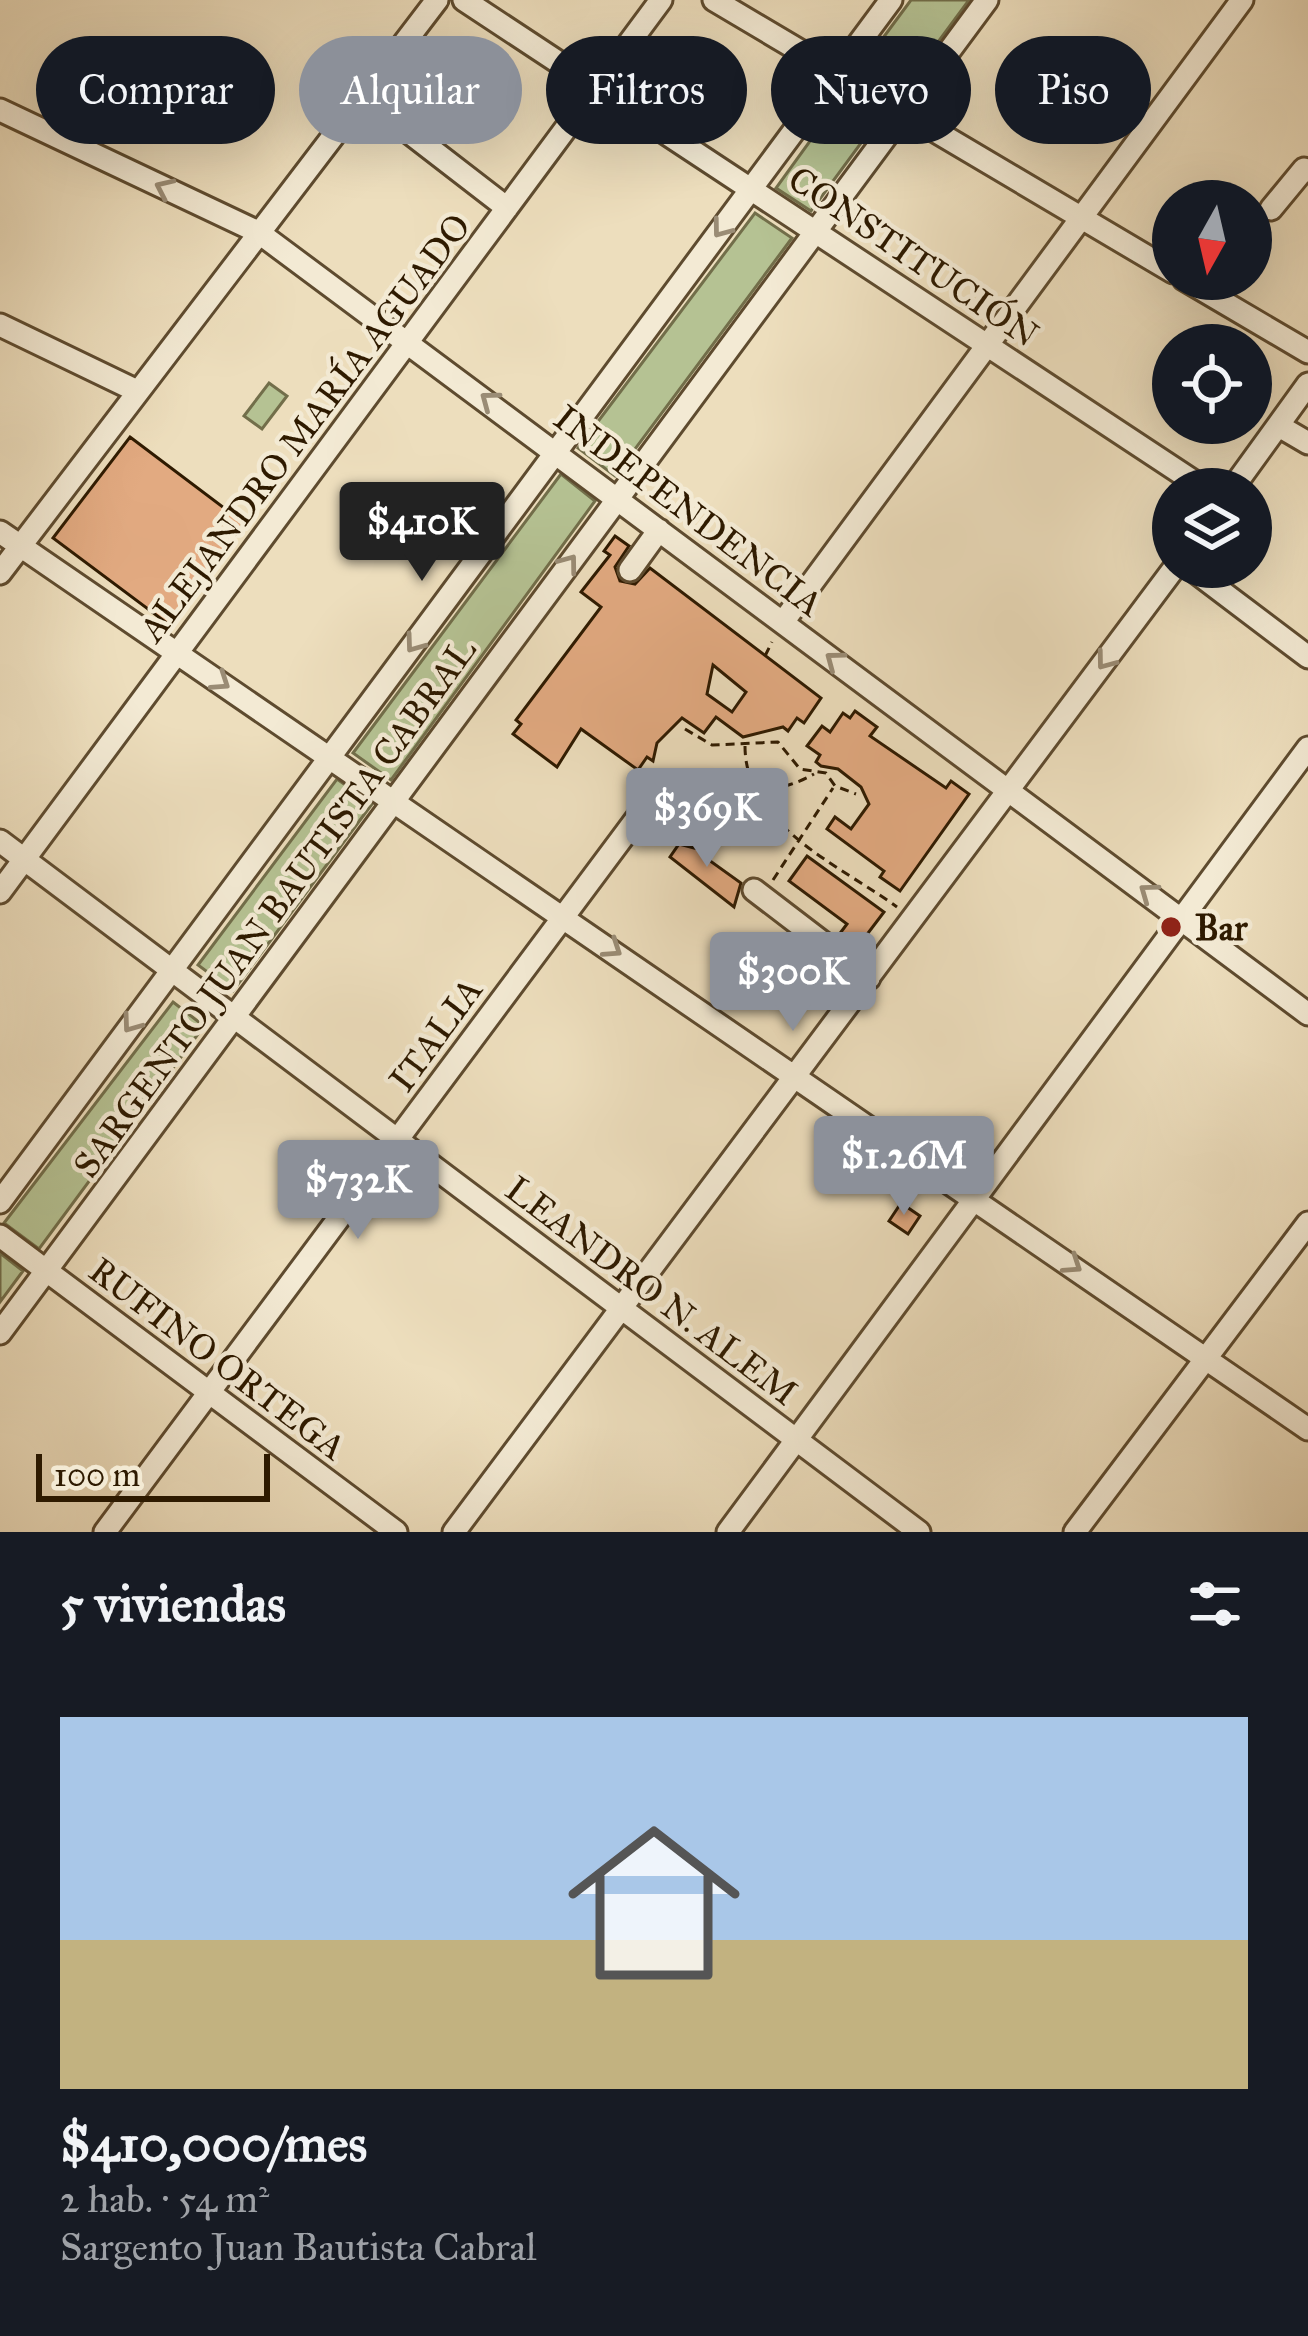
<!DOCTYPE html>
<html lang="es">
<head>
<meta charset="utf-8">
<style>
	:root { --surface:#171b24; --page:#242831; --text:#f1f3f6; --muted:#9ea1a6; --accent:#8c9099 }
	body { margin:0; font-family:"IM FELL Great Primer",serif; background:var(--page); color:var(--text); height:100vh; display:flex; flex-direction:column; font-size:45px; white-space:nowrap }
	* { box-sizing:border-box; margin:0 }
	p { font-size:39px; color:var(--muted) }
	.icon { flex:none; width:66px; height:66px; fill:none; stroke:currentColor; stroke-width:2; stroke-linecap:round; stroke-linejoin:round }
	.map { position:relative; height:1532px; overflow:hidden }
	.sheet { display:flex; flex-direction:column; background:var(--surface); flex:1 }
	.sheet>* { flex:none }
	.top-card { position:absolute; left:36px; top:36px; width:1236px; height:108px; display:flex; gap:24px }
	.needle { width:78px; rotate:188deg }
	.buttons { position:absolute; left:1152px; top:180px; display:grid; gap:24px }
	.buttons a { display:grid; place-items:center; width:120px; height:120px; border-radius:50%; background:var(--surface); box-shadow:0 12px 48px #0002; font-size:60px }
	.scale { position:absolute; left:36px; bottom:30px; width:234px; box-sizing:border-box; padding-left:12px; border:6px solid #2e1a00; border-top:0; font-size:33px; line-height:42px; white-space:nowrap; color:#2e1a00; -webkit-text-stroke:9px #f3ead4; paint-order:stroke }
	.price { position:absolute; translate:-50% -102px; padding:0 27px; border-radius:12px; background:var(--accent); color:#fff; font-size:39px; line-height:78px; filter:drop-shadow(0 3px 6px #0008) }
	.price::after { content:''; position:absolute; left:50%; top:72px; width:36px; height:27px; margin-left:-18px; background:inherit; clip-path:polygon(0 0,100% 0,50% 100%) }
	.price.active { background:#222; color:#fff }
	ul { padding:0; list-style:none }
	li { display:grid; align-content:center; gap:24px; height:636px; padding:0 60px }
	li span { display:grid; place-items:center; height:372px; border-radius:0px; color:#555 }
	li>.icon { margin-inline-start:auto }
	span .icon { width:216px; height:216px; fill:#fffc; stroke-width:1 }
	li b { font-size:51px }
	h2 { display:flex; justify-content:space-between; align-items:center; height:144px; padding:0 60px; font-size:51px }
	.pill { padding:0 42px; border-radius:54px; background:var(--surface); box-shadow:0 12px 48px #0002; font-size:42px; line-height:108px }
	.pill.active { background:var(--accent); color:#fff }
	.map>svg:first-child { display:block }
	.green { fill:#b5c293; stroke:#726e4a; stroke-width:3 }
	.building { fill:#e2aa81; stroke:#2e1a00; stroke-width:3; fill-rule:evenodd }
	.lines { fill:none; stroke-linecap:round; stroke-linejoin:round }
	.minor-casing { stroke:#5e4b2f; stroke-width:27 }
	.path { stroke:#2e1a00; stroke-width:3; stroke-dasharray:9 6; stroke-linecap:butt }
	.minor { stroke:#f3ead4; stroke-width:21 }
	.oneway { stroke:#9a8c75 }
	.poi-dot { fill:#8f2418; stroke:#f3ead4; stroke-width:4.5 }
	.labels { text-anchor:middle; stroke-width:9; stroke-linejoin:round; paint-order:stroke }
	.street-label { font-size:36px; fill:#2e1a00; stroke:#f3ead4 }
	.poi-label { font-size:36px; font-weight:bold; fill:#2e1a00; stroke:#f3ead4; text-anchor:start }
</style>
</head>
<body>
<div class="map">
<svg width="1308" height="1532" viewBox="0 0 1308 1532">
	<rect width="100%" height="100%" fill="#eddebd"/>
	<filter id="stains"><feTurbulence type="fractalNoise" baseFrequency=".00167" numOctaves="4"/><feColorMatrix values="0 0 0 0 .2 0 0 0 0 .09 0 0 0 0 .02 0 0 0 .5 -.17"/></filter>
	<radialGradient id="worn" r=".72"><stop offset=".6" stop-color="#630" stop-opacity="0"/><stop offset="1" stop-color="#630" stop-opacity=".3"/></radialGradient>
	<path class="green" d="M 911,0 L 969,0 L 899,95 L 860,69 Z
		M 844,94 L 881,116 L 811,211 L 776,188 Z
		M 755,213 L 792,238 L 615,476 L 578,448 Z
		M 269,383 L 287,396 L 262,429 L 244,416 Z
		M 561,474 L 595,501 L 391,780 L 353,753 Z
		M 337,779 L 372,804 L 233,991 L 198,965 Z
		M 173,1002 L 204,1026 L 39,1249 L 4,1223 Z
		M 0,1253 L 23,1271 L 0,1302 Z"/>
	<path class="building" d="M 130,437 L 244,523 L 168,624 L 53,538 Z
		M 615,536 L 629,546 L 615,567 L 620,581 L 635,584 L 650,568 L 821,698 L 804,723 L 797,718 L 788,731 L 783,727 L 743,737 L 716,717 L 704,733 L 682,718 L 657,743 L 653,761 L 647,757 L 638,770 L 581,729 L 557,767 L 513,734 L 521,724 L 516,720 L 601,607 L 581,592 L 610,555 L 604,551 ZM 713,665 L 746,692 L 732,712 L 707,694 Z
		M 855,711 L 877,727 L 870,736 L 946,788 L 951,781 L 969,794 L 900,891 L 880,877 L 884,871 L 827,829 L 835,817 L 851,829 L 869,804 L 861,787 L 838,769 L 821,766 L 816,762 L 820,755 L 807,746 L 822,726 L 830,732 L 843,713 L 850,718 Z
		M 706,838 L 716,845 L 706,858 L 741,883 L 734,907 L 670,857 L 679,844 L 698,849 Z
		M 807,856 L 884,912 L 856,949 L 838,936 L 847,924 L 789,881 Z
		M 901,1203 L 920,1216 L 908,1234 L 889,1221 Z"/>
	<g class="lines">
		<defs>
			<path id="minor" d="M 464,0 L 1205,489
				M 714,0 L 1173,272
				M 362,96 L 507,208
				M 0,110 L 258,232 L 1308,1014
				M 1271,209 L 1304,169 L 1308,171
				M 1184,279 L 1308,352
				M 0,325 L 137,391
				M 1279,426 L 1308,443
				M 1232,489 L 1308,384
				M 0,532 L 1308,1429
				M 1189,567 L 1308,657
				M 630,570 L 659,530
				M 0,573 L 437,0
				M 783,622 L 1242,0
				M 0,841 L 919,1532
				M 754,890 L 869,978
				M 0,892 L 661,0
				M 0,1202 L 891,0
				M 0,1236 L 396,1532
				M 0,1333 L 987,0
				M 105,1532 L 646,806
				M 454,1532 L 1175,567
				M 728,1532 L 1308,748
				M 1075,1532 L 1308,1223"/>
		</defs>
		<use href="#minor" class="minor-casing"/>
		<path class="path" d="M 765,656 L 772,642
			M 685,729 L 712,745 L 778,742 L 800,769 L 826,773 L 835,786 L 856,794
			M 745,746 C 745,826 841,866 897,907
			M 692,831 L 668,814 L 687,782 C 729,794 776,796 814,774
			M 773,880 L 833,788"/>
		<use href="#minor" class="minor"/>
	</g>
	<defs><path id="oneway-chevron" d="M-2-3.5L2.5 0L-2 3.5" fill="none" stroke-width="1.6" stroke-linecap="round" stroke-linejoin="round" transform="scale(3)"/></defs>
	<g class="oneway">
		<use href="#oneway-chevron" transform="translate(164 188) rotate(-155)"/>
		<use href="#oneway-chevron" transform="translate(721 229) rotate(127)"/>
		<use href="#oneway-chevron" transform="translate(489 400) rotate(-143)"/>
		<use href="#oneway-chevron" transform="translate(569 563) rotate(-53)"/>
		<use href="#oneway-chevron" transform="translate(414 644) rotate(126)"/>
		<use href="#oneway-chevron" transform="translate(834 660) rotate(-143)"/>
		<use href="#oneway-chevron" transform="translate(1105 661) rotate(127)"/>
		<use href="#oneway-chevron" transform="translate(221 682) rotate(34)"/>
		<use href="#oneway-chevron" transform="translate(1148 892) rotate(-144)"/>
		<use href="#oneway-chevron" transform="translate(613 949) rotate(34)"/>
		<use href="#oneway-chevron" transform="translate(131 1024) rotate(126)"/>
		<use href="#oneway-chevron" transform="translate(1073 1265) rotate(34)"/>
	</g>
	<circle class="poi-dot" cx="1171" cy="927" r="12"/>
	<g class="labels">
		<g class="street-label">
			<text transform="translate(914 256) rotate(34)" y="13">CONSTITUCIÓN</text>
			<text transform="translate(304 427) rotate(-53)" y="13">ALEJANDRO MARÍA AGUADO</text>
			<text transform="translate(689 510) rotate(37)" y="13">INDEPENDENCIA</text>
			<text transform="translate(274 907) rotate(-54)" y="13">SARGENTO JUAN BAUTISTA CABRAL</text>
			<text transform="translate(435 1034) rotate(-54)" y="13">ITALIA</text>
			<text transform="translate(652 1290) rotate(37)" y="13">LEANDRO N. ALEM</text>
			<text transform="translate(218 1358) rotate(37)" y="13">RUFINO ORTEGA</text>
		</g>
		<g class="poi-label">
			<text x="1195" y="940">Bar</text>
		</g>
	</g>
	<rect width="100%" height="100%" filter="url(#stains)"/>
	<rect width="100%" height="100%" fill="url(#worn)"/>
</svg>
<div class="buttons">
<a><svg class="needle" viewBox="-14 -14 28 28"><path d="M0-13l5 13h-10z" fill="#e53935"/><path d="M0 13l5-13h-10z" fill="#9ea1a6"/></svg></a>
<a><svg class="icon" aria-label="locate" viewBox="0 0 24 24"><circle cx="12" cy="12" r="6"/><path d="M12 2v4M12 18v4M2 12h4M18 12h4"/></svg></a>
<a><svg class="icon" aria-label="layers" viewBox="0 0 24 24"><path d="M12 4l9 5-9 5-9-5zM3 14l9 5 9-5"/></svg></a>
</div>
<div class="scale">100 m</div>
<b class="price active" style="left:422px;top:584px">$410K</b>
<b class="price" style="left:707px;top:870px">$369K</b>
<b class="price" style="left:793px;top:1034px">$300K</b>
<b class="price" style="left:904px;top:1218px">$1.26M</b>
<b class="price" style="left:358px;top:1242px">$732K</b>
<div class="top-card">
<a class="pill">Comprar</a>
<a class="pill active">Alquilar</a>
<a class="pill">Filtros</a>
<a class="pill">Nuevo</a>
<a class="pill">Piso</a>
</div>
</div>
<section class="sheet">
<h2>5 viviendas<svg class="icon" aria-label="filters" viewBox="0 0 24 24"><path d="M4 7h16M4 17h16"/><circle cx="9" cy="7" r="2"/><circle cx="15" cy="17" r="2"/></svg></h2>
<ul>
<li><span style="background:linear-gradient(#a9c7e8 60%,#c2b280 0)"><svg class="icon" aria-label="home" viewBox="0 0 24 24"><path d="M3 11l9-7 9 7M6 9v11h12V9"/></svg></span><div><b>$410,000/mes</b><p>2 hab. · 54 m²</p><p>Sargento Juan Bautista Cabral</p></div></li>
</ul>
</section>
</body>
</html>
